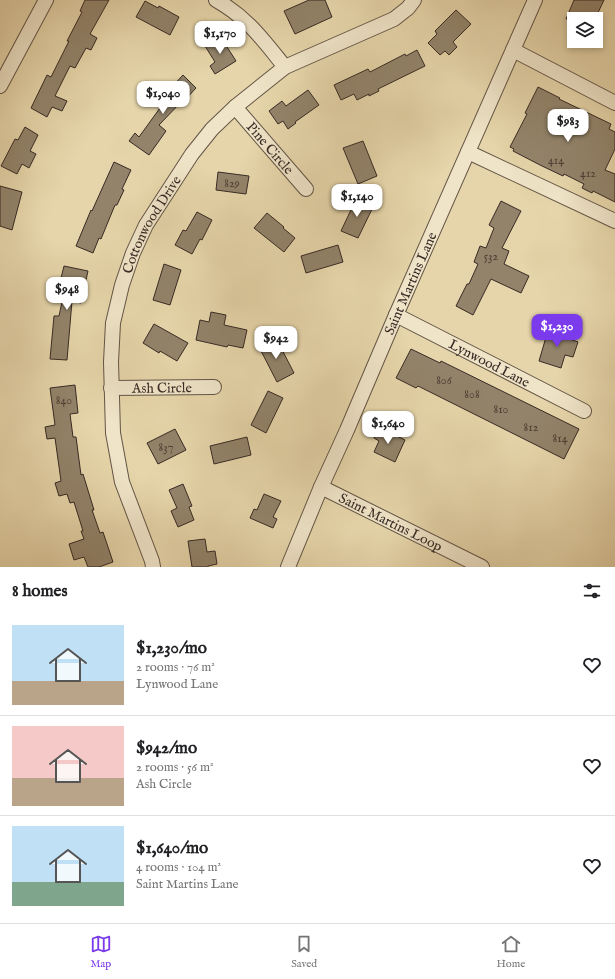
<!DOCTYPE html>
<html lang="en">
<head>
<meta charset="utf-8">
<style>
	:root { --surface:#fff; --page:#f2f2f2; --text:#202124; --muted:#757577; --line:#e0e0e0; --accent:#7c3aed }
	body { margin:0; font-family:"IM FELL English",serif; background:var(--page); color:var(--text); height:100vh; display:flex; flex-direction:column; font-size:15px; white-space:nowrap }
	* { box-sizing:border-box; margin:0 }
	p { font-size:13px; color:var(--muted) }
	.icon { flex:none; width:22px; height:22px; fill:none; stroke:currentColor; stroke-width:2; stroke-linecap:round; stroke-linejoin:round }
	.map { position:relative; height:567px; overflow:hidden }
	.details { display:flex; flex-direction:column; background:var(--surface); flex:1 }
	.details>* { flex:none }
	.tools { position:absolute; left:567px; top:12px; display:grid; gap:8px }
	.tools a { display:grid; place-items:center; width:36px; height:36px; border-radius:0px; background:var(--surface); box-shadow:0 2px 6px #0003; font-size:20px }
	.price { position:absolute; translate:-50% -34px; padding:0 9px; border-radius:8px; background:#fff; color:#222; font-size:13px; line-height:26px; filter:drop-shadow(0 1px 2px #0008) }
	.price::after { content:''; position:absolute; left:50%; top:24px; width:12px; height:9px; margin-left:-6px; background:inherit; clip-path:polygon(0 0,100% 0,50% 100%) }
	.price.active { background:var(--accent); color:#fff }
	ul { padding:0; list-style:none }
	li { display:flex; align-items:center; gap:12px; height:100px; padding:0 12px }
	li+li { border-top:1px solid var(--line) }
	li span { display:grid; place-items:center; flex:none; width:112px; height:80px; border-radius:0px; color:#555 }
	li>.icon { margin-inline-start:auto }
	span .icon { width:48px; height:48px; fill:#fffc; stroke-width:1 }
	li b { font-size:17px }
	h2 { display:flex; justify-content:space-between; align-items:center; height:48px; padding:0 12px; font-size:17px }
	.menu { display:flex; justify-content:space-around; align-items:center; height:56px; border-top:1px solid var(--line); background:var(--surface); font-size:11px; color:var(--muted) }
	.menu a { display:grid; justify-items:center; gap:2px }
	.menu .active { color:var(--accent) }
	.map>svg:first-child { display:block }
	.building { fill:#92836a; stroke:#372a25 }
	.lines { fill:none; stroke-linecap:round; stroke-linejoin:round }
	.street-casing { stroke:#635546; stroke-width:16 }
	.street { stroke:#efe4c8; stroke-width:14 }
	.labels { text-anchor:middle; stroke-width:3.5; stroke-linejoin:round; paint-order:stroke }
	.number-label { font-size:12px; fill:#4e4036 }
	.street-label { font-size:14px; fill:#372a25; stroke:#efe4c8 }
</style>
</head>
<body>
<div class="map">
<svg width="615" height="567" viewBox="0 0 615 567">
	<rect width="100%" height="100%" fill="#e6d5aa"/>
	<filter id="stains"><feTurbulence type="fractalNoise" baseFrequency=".005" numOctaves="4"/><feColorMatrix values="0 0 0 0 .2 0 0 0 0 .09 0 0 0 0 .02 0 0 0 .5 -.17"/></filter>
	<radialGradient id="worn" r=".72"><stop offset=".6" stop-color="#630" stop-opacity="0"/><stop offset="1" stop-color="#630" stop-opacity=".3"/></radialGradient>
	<path class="building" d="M 85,0 L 109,0 L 90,34 L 97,38 L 91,50 L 86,48 L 75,68 L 70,66 L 55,96 L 67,101 L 62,111 L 52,107 L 47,117 L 31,108 L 47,75 L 51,77 L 69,41 L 67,41 L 82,12 L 80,11 Z
		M 309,0 L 325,0 L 332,17 L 295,34 L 284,11 Z
		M 574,0 L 604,0 L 595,19 L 566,19 Z
		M 145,1 L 158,8 L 159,6 L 179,17 L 170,35 L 136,17 Z
		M 456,10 L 471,24 L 453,42 L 457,47 L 449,55 L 445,51 L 440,55 L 428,43 L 437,34 L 435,31 Z
		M 220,36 L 236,61 L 215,74 L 210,66 L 215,62 L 205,46 Z
		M 417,50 L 425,66 L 378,89 L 379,91 L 369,96 L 369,94 L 357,100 L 354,94 L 341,100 L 334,85 L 368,69 L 370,72 L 405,54 L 406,56 Z
		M 183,75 L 196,88 L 183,102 L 182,101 L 159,125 L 166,131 L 149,155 L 129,141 L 135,133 L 139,137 L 160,108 L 156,104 Z
		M 538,87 L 560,98 L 559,99 L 611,124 L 609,129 L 615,132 L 615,149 L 605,170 L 615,174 L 615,202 L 593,191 L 592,193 L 582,188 L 584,184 L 564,174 L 563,176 L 540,165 L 513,151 L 514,149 L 510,147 L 527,114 L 525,113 Z
		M 308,90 L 319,105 L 295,122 L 296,123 L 288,129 L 283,121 L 278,124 L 269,111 L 282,101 L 286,106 Z
		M 25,127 L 38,135 L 30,151 L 36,154 L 29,168 L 22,164 L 17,174 L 1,166 L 15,139 L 18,140 Z
		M 363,141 L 377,176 L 358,184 L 343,148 Z
		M 114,162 L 131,170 L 122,189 L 124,190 L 117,205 L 115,205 L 101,239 L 99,238 L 93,253 L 76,246 L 91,210 L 92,211 Z
		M 218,172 L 249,176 L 246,194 L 216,190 Z
		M 0,186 L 22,192 L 12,230 L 0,226 Z
		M 357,197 L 374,205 L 358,238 L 341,231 Z
		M 501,201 L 521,211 L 502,248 L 509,251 L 504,264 L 529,276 L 521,293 L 491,279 L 473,315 L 456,306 L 467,284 L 469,284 L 478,264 L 474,262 L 480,246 L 486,248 L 494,228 L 489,225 Z
		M 197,212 L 212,220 L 202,240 L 200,239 L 192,254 L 175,245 L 183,230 L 186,231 Z
		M 267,213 L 284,227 L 283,228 L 295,238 L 284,252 L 254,228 Z
		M 338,245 L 343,262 L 306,273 L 301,256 Z
		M 164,264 L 181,270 L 170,305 L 153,300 Z
		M 64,266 L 88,271 L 81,303 L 72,301 L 67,360 L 50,359 L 54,316 L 59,316 L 66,283 L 60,282 Z
		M 211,312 L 226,315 L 224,325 L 247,330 L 243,348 L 228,345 L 227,347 L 196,340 L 200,320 L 209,322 Z
		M 154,324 L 188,343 L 177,361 L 160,351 L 159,353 L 143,343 Z
		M 549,327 L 569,333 L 567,338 L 578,342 L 573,357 L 565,355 L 561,368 L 539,361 Z
		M 276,338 L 294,373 L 277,382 L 259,347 Z
		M 411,349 L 440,363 L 441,361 L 579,429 L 564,459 L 418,386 L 416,388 L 396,378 Z
		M 75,385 L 78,413 L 70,414 L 73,437 L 76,437 L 81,475 L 83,474 L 94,510 L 92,510 L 100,533 L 103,532 L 113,562 L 99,567 L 88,567 L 84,557 L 74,560 L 69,544 L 84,539 L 81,531 L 83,531 L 74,502 L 70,503 L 67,494 L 59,496 L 55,483 L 61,481 L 55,438 L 47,439 L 45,427 L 55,425 L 50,388 Z
		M 268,391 L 283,398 L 266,433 L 251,425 Z
		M 379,427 L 405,440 L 395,462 L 374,452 L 379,441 L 374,438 Z
		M 175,429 L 186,450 L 158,464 L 147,443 Z
		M 247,437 L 251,455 L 214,464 L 210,446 Z
		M 183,484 L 192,506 L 189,507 L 194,520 L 178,527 L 171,511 L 177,508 L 169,490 Z
		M 264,494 L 281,501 L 273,517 L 277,519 L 273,528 L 250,518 L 254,509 L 257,510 Z
		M 205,539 L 207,552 L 215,551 L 217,564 L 208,566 L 208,567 L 192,567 L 188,541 Z"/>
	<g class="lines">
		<defs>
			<g id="street">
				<path d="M 216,0 C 248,18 263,40 285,67"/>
				<path d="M 513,50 L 615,103"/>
				<path d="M 0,86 L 46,0"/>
				<path id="s1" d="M 235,107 L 306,189"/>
				<path d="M 468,152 L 615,221"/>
				<path id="s2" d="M 396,315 L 584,411"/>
				<path id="s3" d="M 111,388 L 214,387"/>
				<path id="s4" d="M 321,487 L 482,567"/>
				<path id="s5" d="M 153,567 L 152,561 L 122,482 L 113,433 L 111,362 L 113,323 L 122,285 L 133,253 L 146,225 L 192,154 L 212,129 L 235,107 L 285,67 L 394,19 L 408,8 L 414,0"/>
				<path id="s6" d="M 288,567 L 321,487 L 347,430 L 396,315 L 535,0"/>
			</g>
		</defs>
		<use href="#street" class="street-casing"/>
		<use href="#street" class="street"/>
	</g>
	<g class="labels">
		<g class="number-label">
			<text x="556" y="164">414</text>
			<text x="588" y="177">412</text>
			<text x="232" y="187">829</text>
			<text x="491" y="260">532</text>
			<text x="444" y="384">806</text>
			<text x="472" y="398">808</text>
			<text x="64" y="404">840</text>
			<text x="501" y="413">810</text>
			<text x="531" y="431">812</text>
			<text x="560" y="442">814</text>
			<text x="166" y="451">837</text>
		</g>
		<g class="street-label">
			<text dy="5" stroke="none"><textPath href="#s1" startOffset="54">Pine Circle</textPath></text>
			<text dy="5" stroke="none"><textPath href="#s5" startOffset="357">Cottonwood Drive</textPath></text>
			<text dy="5" stroke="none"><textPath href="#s6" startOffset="309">Saint Martins Lane</textPath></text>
			<text dy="5" stroke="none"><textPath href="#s2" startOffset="105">Lynwood Lane</textPath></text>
			<text dy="5" stroke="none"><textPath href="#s3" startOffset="51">Ash Circle</textPath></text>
			<text dy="5" stroke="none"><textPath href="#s4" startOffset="78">Saint Martins Loop</textPath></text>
		</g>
	</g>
	<rect width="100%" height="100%" filter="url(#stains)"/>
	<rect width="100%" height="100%" fill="url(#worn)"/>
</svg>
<div class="tools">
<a><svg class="icon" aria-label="layers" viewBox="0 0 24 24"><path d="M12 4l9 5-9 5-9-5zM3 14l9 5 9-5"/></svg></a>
</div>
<b class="price" style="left:220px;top:55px">$1,170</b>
<b class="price" style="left:163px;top:115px">$1,040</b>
<b class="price" style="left:568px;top:143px">$983</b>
<b class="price" style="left:357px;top:218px">$1,140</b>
<b class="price" style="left:67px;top:311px">$948</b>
<b class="price active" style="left:557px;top:348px">$1,230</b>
<b class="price" style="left:276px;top:360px">$942</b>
<b class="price" style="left:388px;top:445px">$1,640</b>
</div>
<section class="details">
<h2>8 homes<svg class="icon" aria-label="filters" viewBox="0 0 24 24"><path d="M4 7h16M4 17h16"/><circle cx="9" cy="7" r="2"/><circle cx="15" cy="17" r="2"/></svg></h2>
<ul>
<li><span style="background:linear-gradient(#bfe0f5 70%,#b9a48a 0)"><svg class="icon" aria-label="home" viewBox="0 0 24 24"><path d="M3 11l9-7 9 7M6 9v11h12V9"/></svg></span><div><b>$1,230/mo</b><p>2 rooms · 76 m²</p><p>Lynwood Lane</p></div><svg class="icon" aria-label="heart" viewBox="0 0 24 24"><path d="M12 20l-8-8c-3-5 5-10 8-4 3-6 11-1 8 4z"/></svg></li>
<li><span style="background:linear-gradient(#f6c9c9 65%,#b9a48a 0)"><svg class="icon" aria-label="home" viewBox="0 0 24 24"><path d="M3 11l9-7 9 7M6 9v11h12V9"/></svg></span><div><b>$942/mo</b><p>2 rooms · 56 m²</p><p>Ash Circle</p></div><svg class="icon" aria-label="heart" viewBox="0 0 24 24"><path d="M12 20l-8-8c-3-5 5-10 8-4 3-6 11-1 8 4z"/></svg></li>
<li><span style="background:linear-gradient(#bfe0f5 70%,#7fa58c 0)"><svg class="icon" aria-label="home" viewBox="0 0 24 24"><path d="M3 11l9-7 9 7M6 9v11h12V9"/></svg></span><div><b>$1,640/mo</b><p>4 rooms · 104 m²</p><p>Saint Martins Lane</p></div><svg class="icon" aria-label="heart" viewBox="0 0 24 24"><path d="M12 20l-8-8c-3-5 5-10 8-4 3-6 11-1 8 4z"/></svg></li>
</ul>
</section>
<nav class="menu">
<a class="active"><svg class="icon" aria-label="map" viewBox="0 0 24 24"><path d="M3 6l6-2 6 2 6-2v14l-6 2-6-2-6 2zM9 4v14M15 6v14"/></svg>Map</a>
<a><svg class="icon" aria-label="saved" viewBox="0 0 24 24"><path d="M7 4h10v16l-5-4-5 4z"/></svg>Saved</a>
<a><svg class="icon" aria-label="home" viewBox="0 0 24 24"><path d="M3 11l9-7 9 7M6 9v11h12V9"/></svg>Home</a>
</nav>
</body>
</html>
